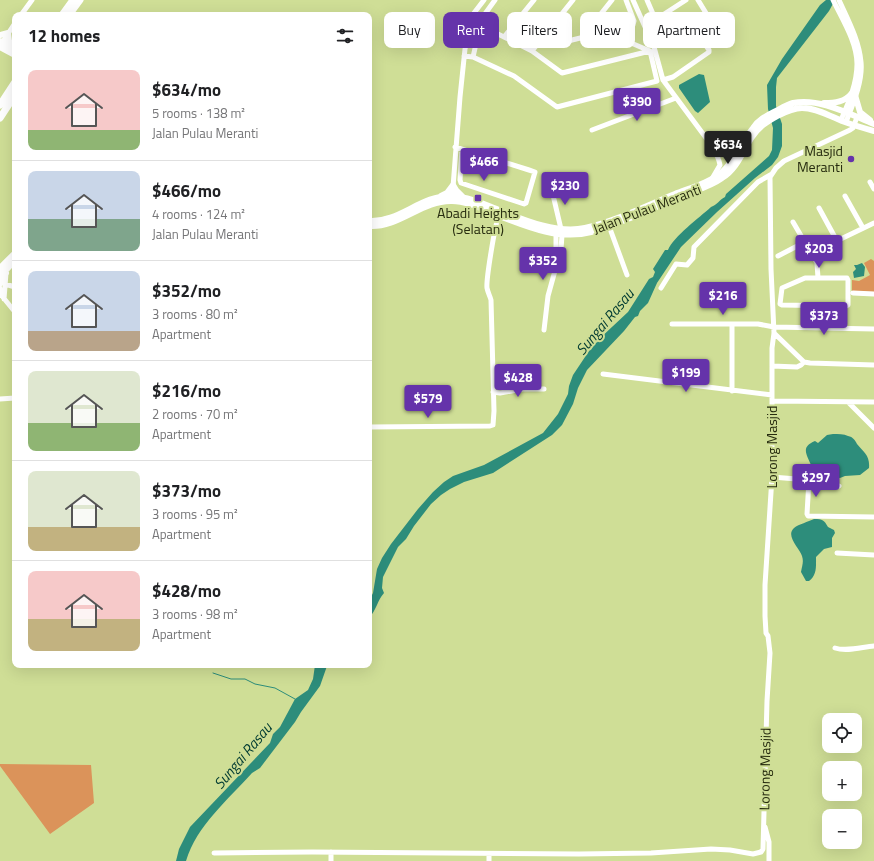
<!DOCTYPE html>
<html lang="en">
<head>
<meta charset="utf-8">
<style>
	:root { --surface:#fff; --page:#f6f6f6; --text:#202124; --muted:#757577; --line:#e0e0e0; --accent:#6533aa }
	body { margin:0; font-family:"Titillium Web",sans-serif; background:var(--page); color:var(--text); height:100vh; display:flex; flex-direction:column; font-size:15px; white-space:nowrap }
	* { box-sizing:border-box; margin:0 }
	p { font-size:13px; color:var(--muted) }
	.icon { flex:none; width:22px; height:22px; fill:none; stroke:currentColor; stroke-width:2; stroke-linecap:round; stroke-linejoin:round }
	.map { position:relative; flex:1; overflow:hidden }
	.panel { position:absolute; left:12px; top:12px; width:360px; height:656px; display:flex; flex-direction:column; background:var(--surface); border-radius:8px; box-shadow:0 4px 16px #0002 }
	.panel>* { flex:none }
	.guide { position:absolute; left:384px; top:12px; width:380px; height:36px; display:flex; gap:8px }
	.controls { position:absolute; left:822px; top:713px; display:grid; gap:8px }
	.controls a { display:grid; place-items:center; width:40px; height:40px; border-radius:8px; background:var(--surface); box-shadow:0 4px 16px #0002; font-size:20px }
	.price { position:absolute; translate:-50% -34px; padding:0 9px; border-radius:4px; background:var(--accent); color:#fff; font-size:13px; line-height:26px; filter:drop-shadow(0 1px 2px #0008) }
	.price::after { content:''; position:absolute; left:50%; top:24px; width:12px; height:9px; margin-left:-6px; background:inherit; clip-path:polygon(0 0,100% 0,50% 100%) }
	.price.active { background:#222; color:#fff }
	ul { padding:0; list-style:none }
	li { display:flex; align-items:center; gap:12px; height:100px; padding:0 16px }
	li+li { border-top:1px solid var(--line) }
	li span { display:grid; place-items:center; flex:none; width:112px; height:80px; border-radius:8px; color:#555 }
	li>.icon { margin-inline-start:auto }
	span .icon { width:48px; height:48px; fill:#fffc; stroke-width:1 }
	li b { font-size:17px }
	h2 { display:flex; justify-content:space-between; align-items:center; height:48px; padding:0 16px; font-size:17px }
	.pill { padding:0 14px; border-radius:8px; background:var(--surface); box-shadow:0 4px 16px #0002; font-size:14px; line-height:36px }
	.pill.active { background:var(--accent); color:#fff }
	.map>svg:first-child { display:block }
	.green { fill:#db935a }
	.water { fill:#2d8d7b }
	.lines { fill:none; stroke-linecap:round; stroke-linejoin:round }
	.stream { stroke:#2d8d7b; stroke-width:1 }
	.minor { stroke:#fff; stroke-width:5 }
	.major { stroke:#fff; stroke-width:6 }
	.highway { stroke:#fff; stroke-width:7 }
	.poi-dot { fill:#6533aa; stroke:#cfde96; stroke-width:1.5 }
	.labels { text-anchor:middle; stroke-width:4; stroke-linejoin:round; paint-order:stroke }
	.poi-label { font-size:14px; fill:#272c0f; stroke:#cfde96; text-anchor:end }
	.street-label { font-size:14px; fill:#272c0f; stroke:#cfde96 }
	.water-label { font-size:15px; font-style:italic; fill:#003b32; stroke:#cfde96 }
</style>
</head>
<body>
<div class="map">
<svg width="874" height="861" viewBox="0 0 874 861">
	<rect width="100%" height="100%" fill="#cfde96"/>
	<path class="green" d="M 871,259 L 874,261 L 874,292 L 852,291 L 852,280 L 859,281 L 870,275 L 864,263 Z
		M 0,764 L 91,765 L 94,803 L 50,834 L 0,766 Z"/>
	<path class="water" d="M 826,0 L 835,0 L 829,11 L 777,78 L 776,87 L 776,106 L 782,124 L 782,146 L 778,157 L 772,165 L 755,178 L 717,212 L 681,247 L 657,283 L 648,303 L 640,311 L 638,316 L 635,317 L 624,331 L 587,370 L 578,388 L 573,404 L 562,425 L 552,435 L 493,473 L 464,482 L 450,489 L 441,495 L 431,504 L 414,526 L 406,539 L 398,547 L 383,577 L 382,588 L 384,593 C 377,601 377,609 369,618 L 369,601 L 373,593 L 377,569 L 382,558 L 391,544 L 418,509 L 433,492 L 444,482 L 453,476 L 484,465 L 543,433 L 558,414 L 568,394 L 569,386 L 573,375 L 589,351 L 597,341 L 628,312 L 649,279 L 653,277 L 655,272 L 653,269 L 665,250 L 668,250 C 674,236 699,218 711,207 C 717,205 719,200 725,197 L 726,194 L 769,156 L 772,150 L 773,128 L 768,109 L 767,85 L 782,59 L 820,5 Z
		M 699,74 L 704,75 L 710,102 L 698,113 L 695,111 L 679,88 L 679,85 Z
		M 862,263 L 865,267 L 864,276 L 854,278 L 853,272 L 856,269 L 854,265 L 857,265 Z
		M 833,434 C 838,434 844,434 848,436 C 853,437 855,440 857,444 C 864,453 870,455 869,468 L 860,475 L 845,476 L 840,478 L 818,475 L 810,470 L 811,465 C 806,453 801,447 815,441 L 818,443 L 827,435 Z
		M 814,519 C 823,519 824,520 828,527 L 834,530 L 835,533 L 832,538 L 832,547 L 824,549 L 816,557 C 816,567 817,575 809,581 L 806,581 L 801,572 C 802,566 804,562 802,556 C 800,549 785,536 794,528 C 799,524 808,522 814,519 Z
		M 315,665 L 327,665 L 327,666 L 320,686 L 301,712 L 295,722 L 260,768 L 252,773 C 228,800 197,825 186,861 L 176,861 L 179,849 L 190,827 L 270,743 L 273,734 L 280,727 L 295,699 L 308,690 L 313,679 Z"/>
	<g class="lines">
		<path class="stream" d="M 213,673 L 231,679 L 245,679 L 255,684 L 275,688 L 295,699"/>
		<path class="minor" d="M 633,0 L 654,47 L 663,80 L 715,150 L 719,161 L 720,165 L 713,177
			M 647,0 L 666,44 L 669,45 L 708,20 L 709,18 L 698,0
			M 833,0 C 842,19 857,42 857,64 C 857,83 849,102 841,120
			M 839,0 C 848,20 859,40 861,62 C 863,81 853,104 846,122
			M 21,15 L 32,0
			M 655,20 L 686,0
			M 480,25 L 532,51 L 562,73 L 650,51
			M 592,25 L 612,0
			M 623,36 L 633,25 L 634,21 L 626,0
			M 504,37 L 534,0
			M 0,46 L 15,23
			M 532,51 L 573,0
			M 464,56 L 473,57 L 514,76 L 557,107 L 657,81 L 650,51 L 605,32 L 568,41 L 550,27
			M 473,57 L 482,18 L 495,0
			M 663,80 L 673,77 L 709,52 L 709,50 L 695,29
			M 592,130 L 676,98
			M 455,147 L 529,170 L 535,172 L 526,203 L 524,204 L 461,183 L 460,180 L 462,149
			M 715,151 C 724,156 730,157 738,150
			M 870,182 L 874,189
			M 553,184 L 553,195 L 561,229
			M 845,196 L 863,228
			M 452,200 L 460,97 L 465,49 L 474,13 L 484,0
			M 819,208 L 837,241
			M 793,222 L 817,263 L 818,278
			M 609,226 L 627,275
			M 556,234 L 556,249 L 559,254
			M 812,255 L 820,249 L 874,223
			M 778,256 L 805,242
			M 805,278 L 847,278 L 848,280 L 848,305 L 846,306 L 782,305 L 780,304 L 782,288 Z
			M 5,284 L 15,287
			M 661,288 L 676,264 L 687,265 L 693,258 L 694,247 L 758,182 L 772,174
			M 853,293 L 874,294
			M 2,296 L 15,312
			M 4,299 L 6,273
			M 672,324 L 758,324 L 774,327 L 874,329
			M 732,325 L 732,391
			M 544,330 L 548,296 L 561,249 L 562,235
			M 774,333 L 804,362 L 810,363 L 874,365
			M 772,366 L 797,367 L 801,365 L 804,362
			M 603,374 L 772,395
			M 493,392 L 500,393 L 523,389 L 544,389
			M 0,399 L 15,398
			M 772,401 L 874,402
			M 848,402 L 874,428
			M 369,427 L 490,426 L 493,425 L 494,411 L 491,300 C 490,296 488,293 487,288 C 486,280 495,223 499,216
			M 772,477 L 809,480 L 807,514 L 808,516 L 874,517
			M 809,480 L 822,480 L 839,486
			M 837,553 L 874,555
			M 835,648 C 847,652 862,647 874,646
			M 765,827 L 769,842 L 769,861
			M 331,852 L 331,861
			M 214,853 L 312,852 L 579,854 L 651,853 L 711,849 L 730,850 L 753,854 L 761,852 L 763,849 L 767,701 L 770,653 L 768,636 L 766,633 L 765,616 L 765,585 L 772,477 L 772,348 L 774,333 L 771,269 L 770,177 L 776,168 L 784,161 L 850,130 L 853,128 L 857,117
			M 489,861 L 489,854"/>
		<path class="major" d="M 0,35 L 8,33 L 9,41 L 12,47
			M 0,41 L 12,47
			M 0,47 L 15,55
			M 855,95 L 860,112 L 870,120
			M 824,103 C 835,103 845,102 852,93
			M 441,196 L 447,193 L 453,185 L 456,190 L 463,197
			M 369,221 C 399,223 421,195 451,196 C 464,196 477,201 489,206 C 517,217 555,235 585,228 C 616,221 646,206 675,194 C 690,188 709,183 722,172 C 736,160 741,143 753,128 C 758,120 766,116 774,112 C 780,109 786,105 793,103 C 821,98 849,114 874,124
			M 369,226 C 399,228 422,200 452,201 C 466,201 480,208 492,213 C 523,225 558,241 591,232 C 623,223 653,208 684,195 C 697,190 711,186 722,178 C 737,169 743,151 752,137 C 759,127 766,122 777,116 C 785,112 793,108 802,108 C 816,108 830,116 842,121 C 853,125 863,128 874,131
			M 0,268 L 15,253
			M 0,275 L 7,269 L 15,260
			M 0,284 L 2,278 L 6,273
			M 0,289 L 1,295"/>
		<path class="highway" d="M 62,15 L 73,0
			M 69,15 L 80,0
			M 0,105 L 15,82
			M 0,118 L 15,95"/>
	</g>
	<g class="poi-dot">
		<circle cx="851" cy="159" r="4"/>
		<rect x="474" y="194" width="8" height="8" rx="2"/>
	</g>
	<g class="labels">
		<g class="poi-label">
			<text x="843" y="156">Masjid<tspan x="843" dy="16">Meranti</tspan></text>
			<text x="478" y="218" text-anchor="middle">Abadi Heights<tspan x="478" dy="16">(Selatan)</tspan></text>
		</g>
		<g class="street-label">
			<text transform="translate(647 209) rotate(-21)" y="5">Jalan Pulau Meranti</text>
			<text transform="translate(772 447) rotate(-90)" y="5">Lorong Masjid</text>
			<text transform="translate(765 769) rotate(-89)" y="5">Lorong Masjid</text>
		</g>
		<g class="water-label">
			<text transform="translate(605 322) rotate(-50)" y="5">Sungai Rasau</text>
			<text transform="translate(243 756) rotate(-50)" y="5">Sungai Rasau</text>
		</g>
	</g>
</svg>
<div class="controls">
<a><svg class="icon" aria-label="locate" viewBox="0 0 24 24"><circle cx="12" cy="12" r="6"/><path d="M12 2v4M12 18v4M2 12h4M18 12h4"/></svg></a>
<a>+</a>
<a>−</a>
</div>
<b class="price" style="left:637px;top:122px">$390</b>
<b class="price active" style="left:728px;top:165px">$634</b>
<b class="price" style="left:484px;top:182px">$466</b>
<b class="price" style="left:565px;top:206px">$230</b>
<b class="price" style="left:819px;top:269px">$203</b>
<b class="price" style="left:543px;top:281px">$352</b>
<b class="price" style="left:723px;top:316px">$216</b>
<b class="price" style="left:824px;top:336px">$373</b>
<b class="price" style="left:686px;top:393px">$199</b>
<b class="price" style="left:518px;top:398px">$428</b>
<b class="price" style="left:428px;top:419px">$579</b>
<b class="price" style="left:816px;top:498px">$297</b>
<div class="guide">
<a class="pill">Buy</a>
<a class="pill active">Rent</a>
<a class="pill">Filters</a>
<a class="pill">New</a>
<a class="pill">Apartment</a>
</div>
<section class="panel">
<h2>12 homes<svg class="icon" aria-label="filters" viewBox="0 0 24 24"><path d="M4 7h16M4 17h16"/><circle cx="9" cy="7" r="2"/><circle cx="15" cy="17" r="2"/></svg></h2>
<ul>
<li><span style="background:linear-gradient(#f6c9c9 75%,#8fb573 0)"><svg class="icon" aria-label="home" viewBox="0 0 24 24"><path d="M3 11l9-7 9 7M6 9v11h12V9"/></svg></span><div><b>$634/mo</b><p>5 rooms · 138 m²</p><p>Jalan Pulau Meranti</p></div></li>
<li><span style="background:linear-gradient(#c9d6e8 60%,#7fa58c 0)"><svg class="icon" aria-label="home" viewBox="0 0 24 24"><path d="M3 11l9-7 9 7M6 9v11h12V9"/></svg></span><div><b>$466/mo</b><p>4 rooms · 124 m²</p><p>Jalan Pulau Meranti</p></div></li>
<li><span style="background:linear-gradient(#c9d6e8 75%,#b9a48a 0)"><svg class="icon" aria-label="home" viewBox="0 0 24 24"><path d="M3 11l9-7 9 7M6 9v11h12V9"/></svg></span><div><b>$352/mo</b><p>3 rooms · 80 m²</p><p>Apartment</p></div></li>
<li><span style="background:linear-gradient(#dfe7d0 65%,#8fb573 0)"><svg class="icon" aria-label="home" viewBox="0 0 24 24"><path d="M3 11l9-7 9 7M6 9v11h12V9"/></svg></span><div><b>$216/mo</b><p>2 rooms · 70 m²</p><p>Apartment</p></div></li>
<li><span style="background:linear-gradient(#dfe7d0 70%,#c2b280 0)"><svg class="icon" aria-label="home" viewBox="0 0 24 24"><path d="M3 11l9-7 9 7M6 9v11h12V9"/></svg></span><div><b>$373/mo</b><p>3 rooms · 95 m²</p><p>Apartment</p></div></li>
<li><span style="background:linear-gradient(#f6c9c9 60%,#c2b280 0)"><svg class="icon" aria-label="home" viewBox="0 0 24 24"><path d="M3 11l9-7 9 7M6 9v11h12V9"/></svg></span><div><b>$428/mo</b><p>3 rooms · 98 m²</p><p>Apartment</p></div></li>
</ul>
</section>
</div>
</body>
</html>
